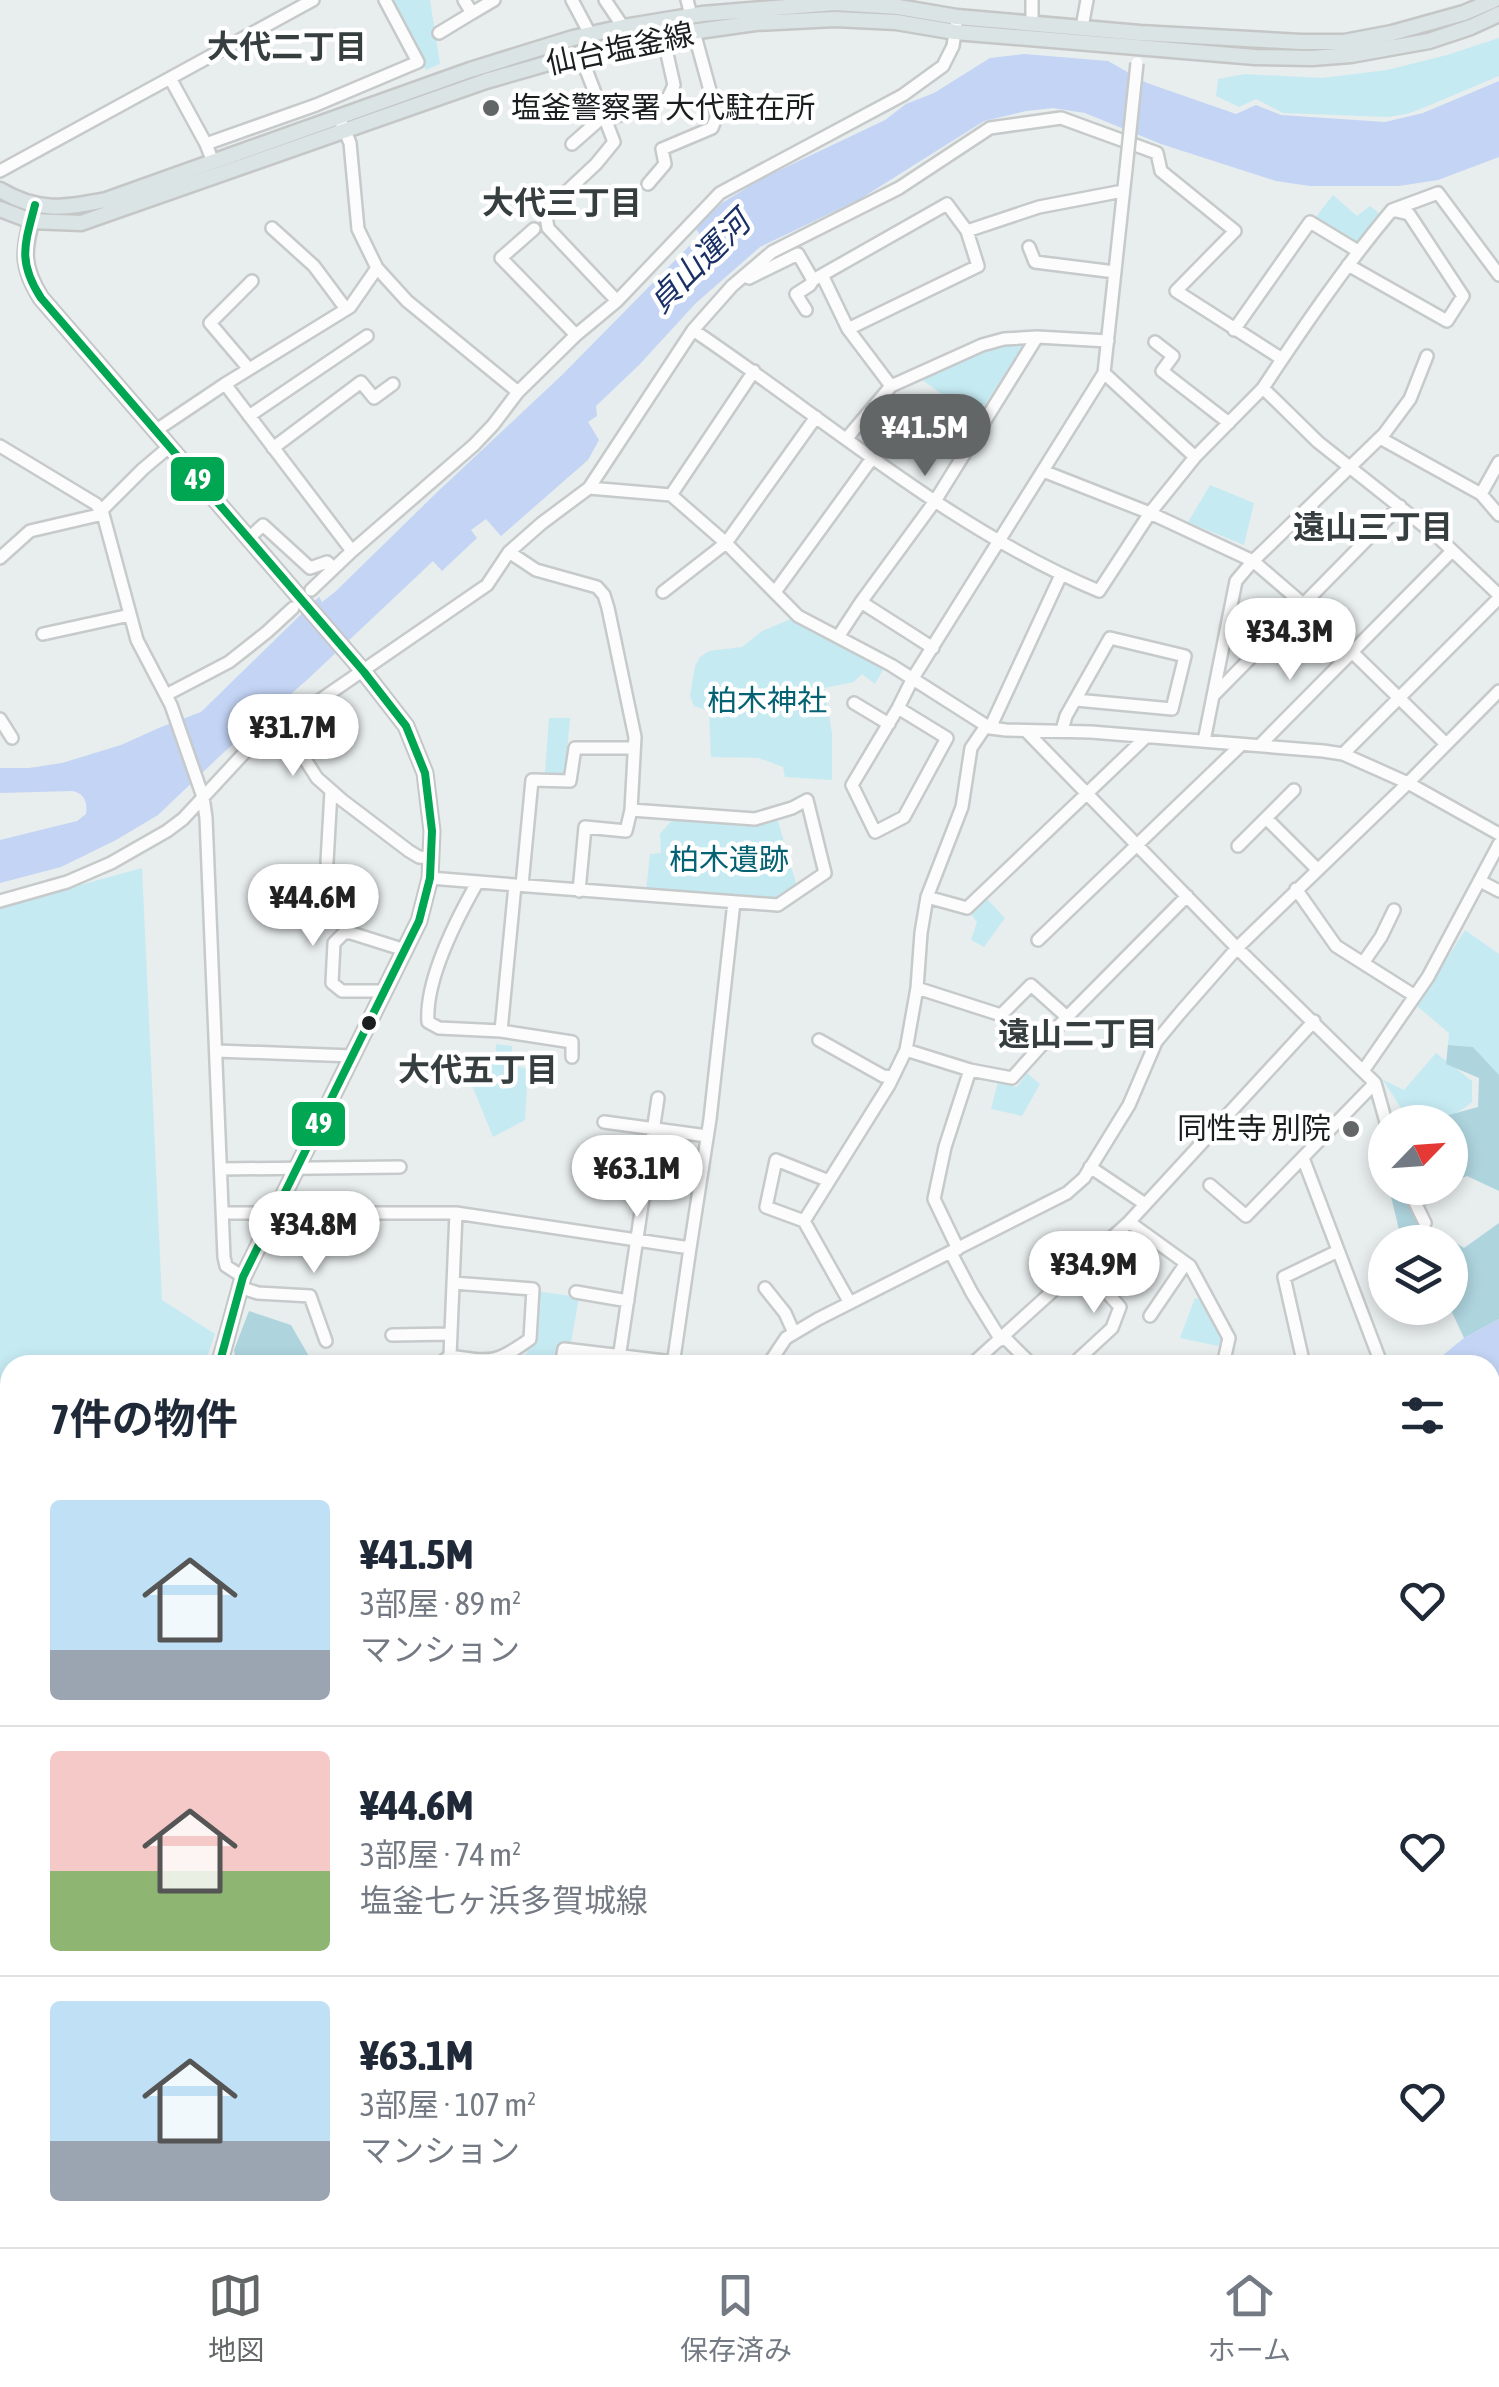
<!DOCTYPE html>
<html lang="ja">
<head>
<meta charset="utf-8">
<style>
	:root { --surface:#fff; --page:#f2f2f3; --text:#1f2937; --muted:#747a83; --line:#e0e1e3; --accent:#626667 }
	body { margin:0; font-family:"Asap Condensed","Noto Sans JP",sans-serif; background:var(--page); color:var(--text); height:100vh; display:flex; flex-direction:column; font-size:38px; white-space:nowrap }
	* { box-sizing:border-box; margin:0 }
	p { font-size:32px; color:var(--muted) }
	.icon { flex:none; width:55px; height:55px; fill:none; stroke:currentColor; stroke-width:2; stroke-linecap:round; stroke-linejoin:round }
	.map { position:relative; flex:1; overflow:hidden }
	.panel { position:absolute; left:0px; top:1355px; width:1500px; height:892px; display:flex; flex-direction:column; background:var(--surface); border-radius:30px 30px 0 0; box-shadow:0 5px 15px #0003 }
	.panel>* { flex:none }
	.needle { width:65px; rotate:65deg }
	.controls { position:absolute; left:1368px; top:1105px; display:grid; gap:20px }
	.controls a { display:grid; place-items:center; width:100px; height:100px; border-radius:50%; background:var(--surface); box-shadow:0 5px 15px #0003; font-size:50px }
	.price { position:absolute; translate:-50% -85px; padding:0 22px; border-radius:35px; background:#fff; color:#222; font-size:32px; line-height:65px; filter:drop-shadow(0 2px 5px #0008) }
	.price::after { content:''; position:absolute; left:50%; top:60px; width:30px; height:22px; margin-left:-15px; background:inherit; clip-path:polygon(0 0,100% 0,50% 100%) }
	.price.selected { background:var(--accent); color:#fff }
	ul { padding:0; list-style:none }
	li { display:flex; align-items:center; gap:30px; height:250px; padding:0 50px }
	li+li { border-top:2px solid var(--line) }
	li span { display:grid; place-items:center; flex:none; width:280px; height:200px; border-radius:10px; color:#555 }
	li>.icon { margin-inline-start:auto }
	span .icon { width:120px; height:120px; fill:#fffc; stroke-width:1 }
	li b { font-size:42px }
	h2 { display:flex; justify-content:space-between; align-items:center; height:120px; padding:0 50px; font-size:42px }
	.dock { display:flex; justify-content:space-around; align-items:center; height:140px; border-top:2px solid var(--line); background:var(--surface); font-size:28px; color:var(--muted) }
	.dock a { display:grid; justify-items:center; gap:5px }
	.dock .selected { color:var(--accent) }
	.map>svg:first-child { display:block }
	.green { fill:#c6eaf2 }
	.forest { fill:#aed4de }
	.water { fill:#c3d4f4 }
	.pier { fill:#e8edee }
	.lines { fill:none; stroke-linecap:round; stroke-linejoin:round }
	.minor-casing { stroke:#c6cacb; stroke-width:16 }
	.major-casing { stroke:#c5c7c7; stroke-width:19 }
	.minor { stroke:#fcfcfc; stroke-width:11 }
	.major { stroke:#dbe4e4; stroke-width:14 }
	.minor-bridge-casing { stroke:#c6cacb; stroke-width:16; stroke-linecap:butt }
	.minor-bridge { stroke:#fcfcfc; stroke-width:11 }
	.bus-1-casing { stroke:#fff; stroke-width:15 }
	.bus-1 { stroke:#00a651; stroke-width:8 }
	.poi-dot { fill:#626667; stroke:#fff; stroke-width:4 }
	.bus-dot { fill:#1a1e1f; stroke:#fff; stroke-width:4 }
	.labels { text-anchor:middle; stroke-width:9; stroke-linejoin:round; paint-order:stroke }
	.street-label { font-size:30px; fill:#1a1e1f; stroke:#fff }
	.poi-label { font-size:30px; fill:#1a1e1f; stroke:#fff; text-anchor:start }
	.park-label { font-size:30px; fill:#046273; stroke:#fff }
	.neighbourhood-label { font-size:32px; font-weight:bold; fill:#363e40; stroke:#fff }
	.water-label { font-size:32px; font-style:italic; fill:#1a3067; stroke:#fff }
	.line-badge { stroke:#fff; stroke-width:4 }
	.badge-label { font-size:28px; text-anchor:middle; font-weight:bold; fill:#fff }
</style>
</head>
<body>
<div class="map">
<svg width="1499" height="2247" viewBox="0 0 1499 2247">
	<rect width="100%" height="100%" fill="#e8edee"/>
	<path class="green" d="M 390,0 L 430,0 L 440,64 L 426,70 Z
		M 1499,38 L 1499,76 L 1428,106 L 1407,114 L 1388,117 L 1283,113 L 1256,99 L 1239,107 L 1216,96 L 1218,79 L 1245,74 L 1322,78 L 1387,70 L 1447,55 Z
		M 1333,195 L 1357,216 L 1370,206 L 1381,215 L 1357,242 L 1315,218 Z
		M 1002,343 L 1024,344 L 976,419 L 921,379 Z
		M 1210,485 L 1254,503 L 1244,545 L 1188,522 Z
		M 798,616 L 887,663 L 875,684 L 862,674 L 854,682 L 824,688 L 832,733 L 832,780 L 785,777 L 783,767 L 759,758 L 711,757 L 709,711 L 694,706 L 690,696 L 695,666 L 700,657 L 709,651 L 742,647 L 762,631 Z
		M 549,718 L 570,718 L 565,774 L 545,773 Z
		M 673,819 L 754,825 L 778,821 L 797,887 L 776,901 L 646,892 L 650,854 L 661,853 L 660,834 Z
		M 142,868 L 162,1300 L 215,1334 L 204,1365 L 10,1365 L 10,2000 L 0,2009 L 0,907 Z
		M 987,899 L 1005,918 L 984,947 L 971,940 L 977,922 L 970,913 Z
		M 1465,930 L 1499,954 L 1499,1075 L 1473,1047 L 1448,1045 L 1449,1033 L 1417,1006 Z
		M 496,1044 L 512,1046 L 511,1065 L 528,1069 L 525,1120 L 493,1137 L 471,1083 L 467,1081 L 465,1069 L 467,1062 L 495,1063 Z
		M 1436,1053 L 1472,1081 L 1472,1102 C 1454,1118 1435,1122 1410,1122 L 1383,1080 L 1404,1090 Z
		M 1027,1073 L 1040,1084 L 1022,1116 L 991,1109 L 998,1082 L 1017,1087 Z
		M 535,1291 L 579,1297 L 571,1343 L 564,1343 L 558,1365 L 512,1365 L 527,1353 Z
		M 1195,1298 L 1201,1300 L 1222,1340 L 1218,1346 L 1180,1338 Z"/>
	<path class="forest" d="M 1448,1045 L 1473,1047 L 1499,1075 L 1499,1191 L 1467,1176 L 1450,1183 L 1450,1122 L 1423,1122 L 1478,1107 L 1479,1078 L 1446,1064 Z
		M 1389,1188 L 1446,1188 L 1437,1198 L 1423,1207 L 1430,1227 L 1464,1248 L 1499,1223 L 1499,1319 L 1464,1338 L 1450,1308 L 1450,1242 L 1402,1242 Z
		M 249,1311 L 291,1325 L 314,1365 L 236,1365 L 234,1350 Z
		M 337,2238 L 625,2238 L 627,2247 L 336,2247 Z"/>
	<path class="water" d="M 1024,54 L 1108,61 L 1147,83 L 1236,114 L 1256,105 L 1281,115 L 1385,122 L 1423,113 L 1499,81 L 1499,157 L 1438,180 L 1399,186 L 1310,186 L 1276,181 L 1161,144 L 1085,113 L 1053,108 L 1026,111 L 984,121 L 860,199 L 760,247 L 696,303 L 639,365 L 596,406 L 597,416 L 588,422 L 599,440 L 588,460 L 501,536 L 486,519 L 471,530 L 477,538 L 442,571 L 433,561 L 308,679 L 223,753 L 158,815 L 116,840 L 61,867 L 0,883 L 0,840 L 77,821 L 86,814 C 88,802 84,793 72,791 L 0,793 L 0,768 L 29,768 L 62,763 L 121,745 L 161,727 L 201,712 L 327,589 L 448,482 L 562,375 L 700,235 L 695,228 L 722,203 L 763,178 L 885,120 L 906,104 L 934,93 L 990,58 Z
		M 1499,1319 L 1499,1419 L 1490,1413 L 1490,1365 L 1431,1365 L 1464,1338 Z
		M 395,2238 L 537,2238 L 512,2243 L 505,2247 L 392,2247 Z
		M 554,2238 L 612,2238 L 616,2247 L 576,2247 Z"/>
	<path class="pier" d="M 695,228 L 700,235 L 335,592 L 322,602 L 317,593 L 445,478 L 559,371 L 694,234 L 692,232 Z"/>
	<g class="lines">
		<defs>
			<path id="minor" d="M 464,0 L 472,13 L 494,0
				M 572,0 L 590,34
				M 605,0 L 628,34
				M 687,0 L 691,15
				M 1032,0 L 1032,23
				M 1082,27 L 1087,0
				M 439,33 L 472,13
				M 580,54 L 614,142 L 596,164 L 549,208 L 546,216 L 548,228 L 617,301
				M 170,78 L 206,144 L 213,162
				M 606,120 L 668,98 L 674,85 L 663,36
				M 341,122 L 350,143 L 358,229 L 377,268 L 407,301 L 518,392
				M 206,144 L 316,105 L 418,62 L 385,0
				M 572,144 L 605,115
				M 0,171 L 313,0
				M 648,184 L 665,164 L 662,149 L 712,128 L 717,116 L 694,32
				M 272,228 L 314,266 L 346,309
				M 534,229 L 501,258 L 576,335
				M 1029,247 L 1035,262 L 1115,272
				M 1348,265 L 1447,321 L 1463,296 L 1409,214 L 1392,210 L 1438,193 L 1499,275
				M 749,278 L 798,254 L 813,280 L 822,275
				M 806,310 L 796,294 L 810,285 L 813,280
				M 848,329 L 978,266 L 967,231
				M 693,330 C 824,418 952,530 1099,591 L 1150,513 L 1195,457 L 1263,388 L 1318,442 L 1439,538 L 1499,595
				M 1234,330 L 1310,222 L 1358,251
				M 1155,342 L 1173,356 L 1162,371 L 1229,423
				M 249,369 L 210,323 L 252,281
				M 1104,373 L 1195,457
				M 225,384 L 352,551
				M 891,386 L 848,329 L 822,275 L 947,204 L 967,231 L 1039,207 L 1123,191
				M 1263,388 C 1304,326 1345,266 1392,210
				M 249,416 L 367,336
				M 155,431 L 225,384 L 350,307 L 377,268
				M 847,438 L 891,386 L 982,345 L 1004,339 L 1037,337 L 1108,341
				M 1380,438 L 1481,494 L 1499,515
				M 0,446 L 96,504 L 103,514 L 137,640 L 171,705 L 203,797 L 206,818 L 224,1257 L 226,1266 L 243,1277
				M 273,448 L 361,382 L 374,398 L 393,384
				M 1043,471 L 1150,513 L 1253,561 L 1303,604 L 1445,743
				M 589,488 L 671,495 L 726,543 L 798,616 L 891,665 L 990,728 L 1006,730 L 1091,732 L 1323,751 L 1343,754 L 1408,783 L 1499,691
				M 1481,494 L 1499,462
				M 671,495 L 754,371
				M 101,511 L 143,469 L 169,447
				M 249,538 L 263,525 L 310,568 L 327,562 L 333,568
				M 509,552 L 536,570 L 597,587 L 604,595 L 608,608 L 635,737 L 631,810 L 755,819 L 792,808 L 807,800 L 825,873 L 778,905 L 515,885
				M 0,558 L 30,531 L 103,514
				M 311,590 L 352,551 L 474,445 L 493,425 L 518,392 L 576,335 L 617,301 L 720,193 L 903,95 L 943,66 L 953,46 L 956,26
				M 663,592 L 726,543 L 816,417
				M 775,592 L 873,457
				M 861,602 L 933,648
				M 43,634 L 130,615
				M 838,637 L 861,602 L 935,501 L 1037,337
				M 166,695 L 229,662 L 267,632 L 293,608
				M 1213,696 L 1236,581 L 1253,561 L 1384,434 L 1410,399 L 1427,356
				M 854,703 L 889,724
				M 898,708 L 947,738 L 904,817 L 875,832 L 852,785 L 898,708 L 913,678 L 1104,373 L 1126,169
				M 0,719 L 12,738
				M 283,725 L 317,778 L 342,800 L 409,851 L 419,857 L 432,858
				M 990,728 L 1061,575
				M 1062,730 L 1066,716 L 1110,638 L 1185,656 L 1172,709 L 1076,700
				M 1026,731 L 1237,948 L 1375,1083 L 1246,1216 L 1210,1185
				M 1204,741 L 1213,696 L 1400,506
				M 1260,745 L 1452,551
				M 1343,754 L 1499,598
				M 1266,818 L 1318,870
				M 1238,846 L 1294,790
				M 327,862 L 331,791
				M 430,878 L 515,885 L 501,1031 L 439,1028 L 428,1022 C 425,981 456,920 477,883
				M 1480,881 L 1499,891
				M 522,885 L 532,780 L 570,781 L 575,748 L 634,748
				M 1296,889 L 1336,946 L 1415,996
				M 579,891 L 585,827 L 626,831 L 631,810
				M 927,897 L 967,908 L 1146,737
				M 0,901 L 67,882 L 111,863 L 167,831 L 183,819 L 246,751 L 487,585 L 509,552 L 542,523 L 589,488 L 693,330 L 732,286 L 772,252 L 899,188 L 990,128 L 1061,118 L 1157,153 L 1161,171 L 1235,231 L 1176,291 L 1282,359
				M 1038,940 L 1241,745
				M 1363,963 L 1381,937 L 1394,910
				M 917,988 L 1001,1015 L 1031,985 L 1067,1017
				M 385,991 L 342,991 L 332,983 L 334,943 L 344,933 L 351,933 L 405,950
				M 501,1031 L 572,1042 L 572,1057
				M 819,1040 L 883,1076 L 892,1077
				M 906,1050 L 970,1070 L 945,1147 L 934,1199 L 958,1249
				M 217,1051 L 353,1056
				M 970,1070 L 1012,1078 L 1067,1017 L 1187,896
				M 1363,1071 L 1428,977 L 1499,844
				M 1375,1083 L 1386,1122
				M 604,1122 L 707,1136
				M 1303,1158 L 1381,1363 L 1385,1365
				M 1090,1167 L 1145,1204
				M 221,1169 L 400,1167
				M 1408,1188 L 1425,1223
				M 223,1213 L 456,1213 L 690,1248 L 710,1119 L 734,902
				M 804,1221 L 766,1207 L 776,1160 L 829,1181
				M 1129,1222 L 1190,1266 L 1229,1338 L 1223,1365
				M 951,1253 L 972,1293 L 1001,1340
				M 239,1287 L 258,1293 L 310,1296 L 326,1341
				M 765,1288 L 785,1313 L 794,1333
				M 576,1292 L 628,1301
				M 850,1303 L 804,1221 L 889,1085 L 906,1050 L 917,988 L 921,933 L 927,897 L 962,807 L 971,748 L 986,726
				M 1150,1316 L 1186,1263
				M 392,1335 L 451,1334
				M 1004,1337 L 1032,1365
				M 450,1356 C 492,1362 495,1364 530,1339 L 533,1289 L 453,1283
				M 438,1365 L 450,1356 L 456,1213
				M 561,1365 L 564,1349 L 673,1362
				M 618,1365 L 658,1098
				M 673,1365 L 690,1248
				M 768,1365 L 786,1338 L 818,1319 L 1067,1193 L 1084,1178 L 1129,1105 L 1156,1042 L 1180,1013 L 1237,948 L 1408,783 L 1499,834
				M 971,1365 L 1129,1222 L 1314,1021
				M 1072,1365 L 1112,1328 L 1120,1307 L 1082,1265
				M 1304,1365 L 1284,1277 L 1338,1251
				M 0,1419 L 10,1434
				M 1490,1457 L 1499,1461
				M 1490,1780 L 1499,1770
				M 0,2217 L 10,2213
				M 150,2238 L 156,2247
				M 246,2238 L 251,2247
				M 310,2238 L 315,2247
				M 884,2238 L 901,2247
				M 127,2247 L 143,2238
				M 737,2247 L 773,2238
				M 1228,2247 L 1233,2238"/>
			<path id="major" d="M 0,190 C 38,213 65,208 106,200 L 470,70 L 573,38 L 623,27 L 702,14 L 835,3 L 898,7 L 957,17 L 1140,33 L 1301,42 L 1344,42 L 1392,33 L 1464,13 L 1494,0
				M 0,209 L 31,221 L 81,223 L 486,81 L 580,54 L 663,36 L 755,23 L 835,19 L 896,22 L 955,32 L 1255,57 L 1312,58 L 1351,55 L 1429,41 L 1471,27 L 1499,14
				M 33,215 C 23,250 21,266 41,298 L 364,672 L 406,726 L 425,773 L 432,831 L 430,878 L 419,921 L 243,1277 L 219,1365
				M 0,2033 L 10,2025"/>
		</defs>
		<use href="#minor" class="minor-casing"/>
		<use href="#major" class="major-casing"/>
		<use href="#minor" class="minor"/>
		<use href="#major" class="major"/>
		<defs>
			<path id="minor-bridge" d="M 1126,169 L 1137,63"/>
		</defs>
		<use href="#minor-bridge" class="minor-bridge-casing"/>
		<use href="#minor-bridge" class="minor-bridge"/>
		<defs>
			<path id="bus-1" d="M 35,205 C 25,244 17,261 41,298 L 364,672 L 406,726 L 425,773 L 432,831 L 430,878 L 419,921 L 243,1277 L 219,1365"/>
		</defs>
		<use href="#bus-1" class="bus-1-casing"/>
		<use href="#bus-1" class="bus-1"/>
	</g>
	<g class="poi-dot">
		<circle cx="491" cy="108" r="10"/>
		<circle cx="1351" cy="1129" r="10"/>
	</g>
	<circle class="bus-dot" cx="369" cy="1023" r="9"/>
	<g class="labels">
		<g class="street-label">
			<text transform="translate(620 49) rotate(-12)" y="10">仙台塩釜線</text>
		</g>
		<g class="poi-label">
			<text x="511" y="118">塩釜警察署 大代駐在所</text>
			<text x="1331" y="1139" text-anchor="end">同性寺 別院</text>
		</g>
		<g class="park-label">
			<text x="767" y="711">柏木神社</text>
			<text x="729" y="870">柏木遺跡</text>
		</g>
		<g class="neighbourhood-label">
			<text x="287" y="58">大代二丁目</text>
			<text x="562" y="214">大代三丁目</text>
			<text x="1373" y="538">遠山三丁目</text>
			<text x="1078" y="1045">遠山二丁目</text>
			<text x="478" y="1081">大代五丁目</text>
		</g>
		<g class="water-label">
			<text transform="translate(699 262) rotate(-45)" y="11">貞山運河</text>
		</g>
	</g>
	<g class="line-badge">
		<rect x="169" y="455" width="57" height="48" rx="10" fill="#00a651"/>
		<rect x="290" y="1100" width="57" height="48" rx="10" fill="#00a651"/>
	</g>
	<g class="badge-label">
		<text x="198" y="489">49</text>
		<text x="319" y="1133">49</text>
	</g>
</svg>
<div class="controls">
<a><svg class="needle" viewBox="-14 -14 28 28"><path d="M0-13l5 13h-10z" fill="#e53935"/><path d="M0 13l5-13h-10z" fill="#747a83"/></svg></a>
<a><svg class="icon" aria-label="layers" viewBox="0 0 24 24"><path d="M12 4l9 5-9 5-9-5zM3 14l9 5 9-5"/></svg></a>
</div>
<b class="price selected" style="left:925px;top:479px">¥41.5M</b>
<b class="price" style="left:1290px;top:683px">¥34.3M</b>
<b class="price" style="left:293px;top:779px">¥31.7M</b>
<b class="price" style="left:313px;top:949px">¥44.6M</b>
<b class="price" style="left:637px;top:1220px">¥63.1M</b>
<b class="price" style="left:314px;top:1276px">¥34.8M</b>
<b class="price" style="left:1094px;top:1316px">¥34.9M</b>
<section class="panel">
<h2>7件の物件<svg class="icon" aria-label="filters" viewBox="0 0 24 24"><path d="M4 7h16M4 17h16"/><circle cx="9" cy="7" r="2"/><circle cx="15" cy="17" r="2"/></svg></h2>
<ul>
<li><span style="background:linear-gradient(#bfe0f5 75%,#9aa5b1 0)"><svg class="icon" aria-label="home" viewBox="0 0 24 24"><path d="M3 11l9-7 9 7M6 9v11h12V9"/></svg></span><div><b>¥41.5M</b><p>3部屋 · 89 m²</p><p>マンション</p></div><svg class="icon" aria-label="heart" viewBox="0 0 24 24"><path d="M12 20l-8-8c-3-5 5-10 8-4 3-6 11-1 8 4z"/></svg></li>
<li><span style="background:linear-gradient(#f6c9c9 60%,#8fb573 0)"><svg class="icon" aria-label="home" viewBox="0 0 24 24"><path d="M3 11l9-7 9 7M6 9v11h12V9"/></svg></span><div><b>¥44.6M</b><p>3部屋 · 74 m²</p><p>塩釜七ヶ浜多賀城線</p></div><svg class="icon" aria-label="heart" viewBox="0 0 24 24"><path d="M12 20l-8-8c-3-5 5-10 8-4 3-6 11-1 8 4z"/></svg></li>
<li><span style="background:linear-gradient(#bfe0f5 70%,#9aa5b1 0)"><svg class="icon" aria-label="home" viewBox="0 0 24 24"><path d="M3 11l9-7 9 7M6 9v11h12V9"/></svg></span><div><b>¥63.1M</b><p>3部屋 · 107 m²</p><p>マンション</p></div><svg class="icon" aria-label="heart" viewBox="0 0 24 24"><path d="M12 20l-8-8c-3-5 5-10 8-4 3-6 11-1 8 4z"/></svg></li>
</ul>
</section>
</div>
<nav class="dock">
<a class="selected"><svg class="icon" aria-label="map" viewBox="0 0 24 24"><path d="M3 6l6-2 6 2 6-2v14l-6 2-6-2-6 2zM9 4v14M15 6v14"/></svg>地図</a>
<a><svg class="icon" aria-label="saved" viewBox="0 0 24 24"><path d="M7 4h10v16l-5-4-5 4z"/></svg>保存済み</a>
<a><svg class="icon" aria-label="home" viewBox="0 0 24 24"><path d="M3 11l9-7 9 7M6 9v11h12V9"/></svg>ホーム</a>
</nav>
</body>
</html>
